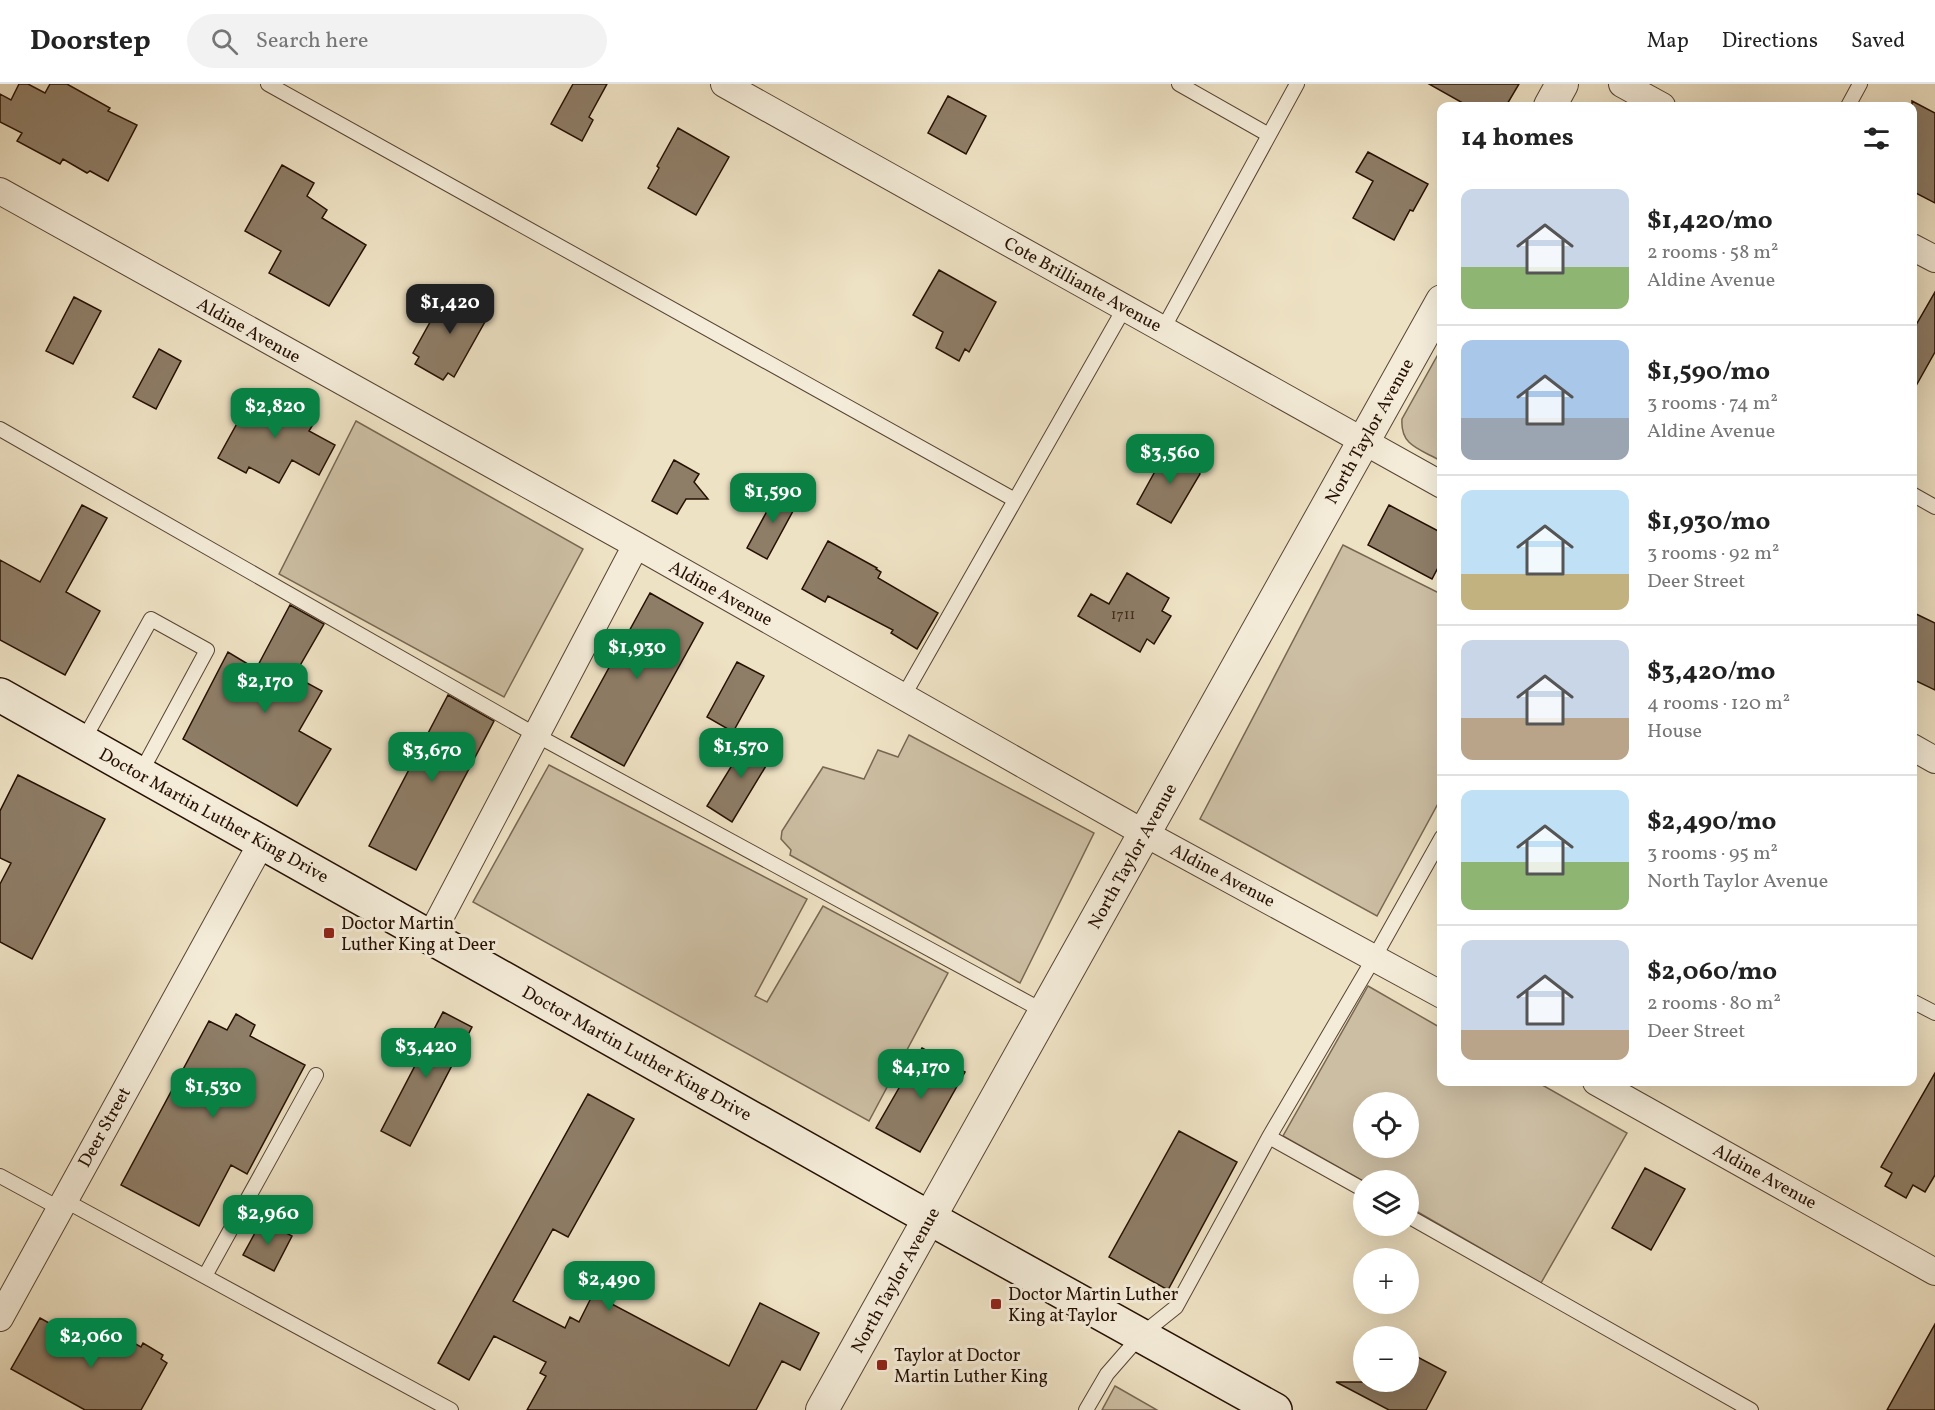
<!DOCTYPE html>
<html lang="en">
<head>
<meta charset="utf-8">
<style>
	:root { --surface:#fff; --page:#f2f2f2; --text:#222; --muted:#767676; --line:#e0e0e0; --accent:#0b8043 }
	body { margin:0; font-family:Vollkorn,serif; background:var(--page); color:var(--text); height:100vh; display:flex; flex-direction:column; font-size:22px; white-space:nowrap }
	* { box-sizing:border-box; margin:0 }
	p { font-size:20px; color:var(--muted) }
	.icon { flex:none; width:33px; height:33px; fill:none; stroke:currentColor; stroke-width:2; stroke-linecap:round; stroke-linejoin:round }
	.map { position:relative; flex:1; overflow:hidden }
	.side { position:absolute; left:1437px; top:18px; width:480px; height:984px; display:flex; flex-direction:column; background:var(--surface); border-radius:12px; box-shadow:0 6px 24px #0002 }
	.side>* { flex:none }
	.controls { position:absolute; left:1353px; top:1008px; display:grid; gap:12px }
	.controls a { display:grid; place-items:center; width:66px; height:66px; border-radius:50%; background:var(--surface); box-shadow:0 6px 24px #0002; font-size:30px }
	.price { position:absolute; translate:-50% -51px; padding:0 14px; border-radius:12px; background:var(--accent); color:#fff; font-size:20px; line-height:39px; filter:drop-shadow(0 2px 3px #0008) }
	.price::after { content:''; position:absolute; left:50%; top:36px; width:18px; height:14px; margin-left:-9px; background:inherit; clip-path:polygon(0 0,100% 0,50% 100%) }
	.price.active { background:#222; color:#fff }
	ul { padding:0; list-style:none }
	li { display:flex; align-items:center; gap:18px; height:150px; padding:0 24px }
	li+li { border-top:2px solid var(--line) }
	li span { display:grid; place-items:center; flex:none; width:168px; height:120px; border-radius:12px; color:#555 }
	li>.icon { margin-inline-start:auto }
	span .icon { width:72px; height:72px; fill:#fffc; stroke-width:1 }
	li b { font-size:26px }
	h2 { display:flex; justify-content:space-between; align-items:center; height:72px; padding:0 24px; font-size:26px }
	header { display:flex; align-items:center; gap:36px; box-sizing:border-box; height:84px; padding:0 30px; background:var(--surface); border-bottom:2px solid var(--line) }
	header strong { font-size:28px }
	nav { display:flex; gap:33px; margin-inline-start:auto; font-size:21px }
	.search { width:420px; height:54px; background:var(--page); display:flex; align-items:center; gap:15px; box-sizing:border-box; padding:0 21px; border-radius:33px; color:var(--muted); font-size:22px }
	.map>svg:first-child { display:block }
	.grass { fill:#ccbea3; stroke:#796753; stroke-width:1.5; fill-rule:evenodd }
	.building { fill:#8e7d67; stroke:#261003; stroke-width:1.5 }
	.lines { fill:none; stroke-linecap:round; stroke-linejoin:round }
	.service-casing { stroke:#584433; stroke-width:16 }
	.minor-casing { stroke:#584433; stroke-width:28 }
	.tertiary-casing { stroke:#584433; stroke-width:34 }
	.secondary-casing { stroke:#261003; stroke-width:36 }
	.service { stroke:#f4ecd9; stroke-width:14 }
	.minor { stroke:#f4ecd9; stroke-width:26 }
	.tertiary { stroke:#f4ecd9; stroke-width:32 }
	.secondary { stroke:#f4ecd9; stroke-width:33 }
	.poi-dot { fill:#8f2418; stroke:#f4ecd9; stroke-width:2 }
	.labels { text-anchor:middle; stroke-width:6; stroke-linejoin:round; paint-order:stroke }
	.number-label { font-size:15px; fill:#402b1c }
	.street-label { font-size:18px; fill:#261003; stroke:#f4ecd9 }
	.poi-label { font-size:18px; fill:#261003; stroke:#f4ecd9; text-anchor:start }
</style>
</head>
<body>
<header>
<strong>Doorstep</strong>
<div class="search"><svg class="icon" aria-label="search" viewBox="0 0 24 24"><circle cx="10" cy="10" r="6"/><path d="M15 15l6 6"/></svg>Search here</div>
<nav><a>Map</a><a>Directions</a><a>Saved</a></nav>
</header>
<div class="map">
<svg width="1935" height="1326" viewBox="0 0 1935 1326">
	<rect width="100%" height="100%" fill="#eee2c4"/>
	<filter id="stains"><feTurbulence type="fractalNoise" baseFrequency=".00333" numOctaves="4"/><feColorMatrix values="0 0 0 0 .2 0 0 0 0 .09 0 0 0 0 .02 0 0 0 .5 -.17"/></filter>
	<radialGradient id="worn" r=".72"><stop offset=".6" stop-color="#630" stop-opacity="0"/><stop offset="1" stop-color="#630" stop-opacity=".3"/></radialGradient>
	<path class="grass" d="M 1441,265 L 1442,377 L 1441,377 C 1420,365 1400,362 1402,335 Z
		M 356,337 L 583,465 L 504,613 L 279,490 Z
		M 1343,461 L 1441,510 L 1441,714 L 1377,832 L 1200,735 Z
		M 909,651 L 1094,749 L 1020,899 L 790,771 L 791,766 L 781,755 L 782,747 L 823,683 L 864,695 L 878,666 L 898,673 Z
		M 549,681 L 807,815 L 755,912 L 767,918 L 823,822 L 948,889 L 869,1037 L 473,818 Z
		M 1368,902 L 1441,944 L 1442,998 L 1537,998 L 1627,1049 L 1541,1199 L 1409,1123 L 1408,1096 L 1363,1097 L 1283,1052 ZM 1364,1018 L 1408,1018 L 1408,1064 L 1364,1064 Z
		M 1115,1302 L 1157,1326 L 1102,1326 Z"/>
	<path class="building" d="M 19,0 L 28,0 L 45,9 L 50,0 L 67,0 L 110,24 L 108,27 L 137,41 L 108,97 L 90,87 L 87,89 L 63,75 L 60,80 L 17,57 L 22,49 L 0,38 L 0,10 L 11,16 Z
		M 573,0 L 607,0 L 589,33 L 593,36 L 582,57 L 551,40 Z
		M 1429,0 L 1519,0 L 1506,22 L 1468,22 Z
		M 948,12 L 986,32 L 966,70 L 928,49 Z
		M 1912,17 L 1935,29 L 1935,119 L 1912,107 Z
		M 678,44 L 729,73 L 696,131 L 648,104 L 659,84 L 657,82 Z
		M 1368,68 L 1428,100 L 1413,127 L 1410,126 L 1394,156 L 1353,134 L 1373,97 L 1356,88 Z
		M 282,81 L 314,99 L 307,112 L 327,126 L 322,134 L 366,161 L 329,222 L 269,189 L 281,167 L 245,147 Z
		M 939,186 L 996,218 L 969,268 L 965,265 L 959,277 L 936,264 L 943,248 L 913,231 Z
		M 449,204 L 491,227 L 454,293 L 448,289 L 443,296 L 415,280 L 419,273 L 413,269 Z
		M 1935,208 L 1935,268 L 1912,309 L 1912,248 Z
		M 74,213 L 101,227 L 73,280 L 46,267 Z
		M 159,265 L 181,277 L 156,325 L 133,313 Z
		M 256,305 L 275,315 L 277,311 L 311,328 L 308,334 L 315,337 L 309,347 L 335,361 L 319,391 L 292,376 L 279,399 L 249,383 L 246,389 L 218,374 Z
		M 1169,362 L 1195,376 L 1200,390 L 1171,439 L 1137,420 Z
		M 674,376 L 699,390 L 694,398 L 708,415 L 686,415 L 677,430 L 652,417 Z
		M 779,405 L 799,416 L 767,475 L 747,464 Z
		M 82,421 L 107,434 L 66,508 L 100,527 L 65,591 L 0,556 L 0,476 L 40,498 Z
		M 1389,421 L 1442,449 L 1442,476 L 1432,495 L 1368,461 Z
		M 828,457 L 877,484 L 876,485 L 881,488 L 878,494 L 938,529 L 917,565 L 891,549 L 893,546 L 828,512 L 825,518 L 802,505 Z
		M 1127,489 L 1169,514 L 1162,527 L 1171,532 L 1154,560 L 1147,555 L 1140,568 L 1078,532 L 1091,510 L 1109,520 Z
		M 650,509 L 703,539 L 624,682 L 571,653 Z
		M 290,521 L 324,540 L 294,592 L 322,607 L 299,647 L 331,665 L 297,722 L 183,655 L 228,568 L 256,585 Z
		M 1912,528 L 1935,539 L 1935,606 L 1912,595 Z
		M 737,578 L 764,592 L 733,648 L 707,633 Z
		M 448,611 L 494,637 L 416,786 L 369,762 Z
		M 750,652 L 775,667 L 732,738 L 707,722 Z
		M 18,691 L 105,735 L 32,875 L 0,858 L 0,800 L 11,779 L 0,774 L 0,727 Z
		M 443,928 L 472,943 L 410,1062 L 381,1047 Z
		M 236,930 L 255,941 L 250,952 L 305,981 L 247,1090 L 231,1081 L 199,1142 L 121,1101 L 209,937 L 227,946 Z
		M 922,964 L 965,988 L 920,1068 L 876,1044 Z
		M 1935,989 L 1935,1091 L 1925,1108 L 1913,1101 L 1906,1114 L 1885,1102 L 1892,1089 L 1881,1083 Z
		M 588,1010 L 634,1035 L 568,1153 L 553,1145 L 513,1217 L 565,1244 L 570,1233 L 579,1238 L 593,1210 L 729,1282 L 760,1219 L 819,1249 L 800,1286 L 782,1277 L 756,1326 L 527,1326 L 546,1292 L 540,1289 L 546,1278 L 494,1252 L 469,1296 L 438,1279 Z
		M 1179,1047 L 1237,1078 L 1168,1206 L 1109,1173 Z
		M 1645,1084 L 1685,1105 L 1651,1166 L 1612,1144 Z
		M 262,1136 L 292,1152 L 274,1187 L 243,1171 Z
		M 40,1234 L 99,1267 L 110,1246 L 141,1263 L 143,1259 L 163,1271 L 161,1275 L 167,1279 L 141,1326 L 85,1326 L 11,1285 Z
		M 1935,1240 L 1935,1326 L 1887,1326 Z
		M 1408,1268 L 1446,1288 L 1426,1326 L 1389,1326 L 1336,1298 L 1408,1298 Z"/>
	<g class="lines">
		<defs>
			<path id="service" d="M 268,0 L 1015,416
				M 1179,0 L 1269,51
				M 1848,22 L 1860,0
				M 1163,245 L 1297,0
				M 0,345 L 536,651 L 1045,928
				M 1912,410 L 1935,423
				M 903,613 L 1125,223
				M 83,657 L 151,535 L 207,566 L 140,690
				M 1912,917 L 1935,929
				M 1269,1053 L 1364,1106
				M 0,1092 L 59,1124
				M 64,1116 L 451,1326
				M 1408,1132 L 1751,1326
				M 205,1192 L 316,991
				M 1086,1326 L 1107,1290 L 1141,1251 L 1176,1223 L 1269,1053 L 1374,874 L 1442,753"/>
			<path id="minor" d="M 724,0 L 1442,401
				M 1622,0 L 1662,22
				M 0,107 L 636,461 L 1144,749 L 1442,911
				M 1912,163 L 1935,175
				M 1912,663 L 1935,676
				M 430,853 L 636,461
				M 1596,998 L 1935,1188
				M 0,1234 L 262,758"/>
			<path id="tertiary" d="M 1550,22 L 1562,0
				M 822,1326 L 1442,217"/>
			<path id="secondary" d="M 0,611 L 906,1121 L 1275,1326"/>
		</defs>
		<use href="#service" class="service-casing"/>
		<use href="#minor" class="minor-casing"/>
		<use href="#tertiary" class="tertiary-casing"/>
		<use href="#secondary" class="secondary-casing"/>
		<use href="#service" class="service"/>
		<use href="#minor" class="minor"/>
		<use href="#tertiary" class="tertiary"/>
		<use href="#secondary" class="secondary"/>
	</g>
	<g class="poi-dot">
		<rect x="323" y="843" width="12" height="12" rx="3"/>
		<rect x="990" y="1214" width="12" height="12" rx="3"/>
		<rect x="876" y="1275" width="12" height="12" rx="3"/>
	</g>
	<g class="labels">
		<g class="number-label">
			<text x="1123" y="535">1711</text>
		</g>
		<g class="street-label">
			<text transform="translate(1083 200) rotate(29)" y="6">Cote Brilliante Avenue</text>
			<text transform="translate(249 246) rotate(29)" y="6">Aldine Avenue</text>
			<text transform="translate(1369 347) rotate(-61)" y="6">North Taylor Avenue</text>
			<text transform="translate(721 509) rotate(29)" y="6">Aldine Avenue</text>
			<text transform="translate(214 731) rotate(29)" y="6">Doctor Martin Luther King Drive</text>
			<text transform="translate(1132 772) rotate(-61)" y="6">North Taylor Avenue</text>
			<text transform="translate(1223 791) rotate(28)" y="6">Aldine Avenue</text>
			<text transform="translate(637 969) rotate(29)" y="6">Doctor Martin Luther King Drive</text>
			<text transform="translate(104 1043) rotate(-61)" y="6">Deer Street</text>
			<text transform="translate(1765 1092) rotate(29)" y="6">Aldine Avenue</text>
			<text transform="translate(895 1196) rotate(-61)" y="6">North Taylor Avenue</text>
		</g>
		<g class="poi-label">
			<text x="341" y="845">Doctor Martin<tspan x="341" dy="21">Luther King at Deer</tspan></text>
			<text x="1008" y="1216">Doctor Martin Luther<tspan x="1008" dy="21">King at Taylor</tspan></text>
			<text x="894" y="1277">Taylor at Doctor<tspan x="894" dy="21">Martin Luther King</tspan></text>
		</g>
	</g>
	<rect width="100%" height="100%" filter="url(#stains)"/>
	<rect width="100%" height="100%" fill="url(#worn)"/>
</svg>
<div class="controls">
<a><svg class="icon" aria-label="locate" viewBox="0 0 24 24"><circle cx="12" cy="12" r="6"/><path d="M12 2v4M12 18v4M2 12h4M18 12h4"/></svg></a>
<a><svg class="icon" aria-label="layers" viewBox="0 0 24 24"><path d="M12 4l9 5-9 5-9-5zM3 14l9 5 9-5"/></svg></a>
<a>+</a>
<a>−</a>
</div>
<b class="price active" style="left:450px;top:251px">$1,420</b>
<b class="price" style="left:275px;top:355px">$2,820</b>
<b class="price" style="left:1170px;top:401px">$3,560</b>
<b class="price" style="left:773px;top:440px">$1,590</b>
<b class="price" style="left:637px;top:596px">$1,930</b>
<b class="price" style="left:265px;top:630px">$2,170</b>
<b class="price" style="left:741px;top:695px">$1,570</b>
<b class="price" style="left:432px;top:699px">$3,670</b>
<b class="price" style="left:426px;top:995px">$3,420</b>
<b class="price" style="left:921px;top:1016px">$4,170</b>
<b class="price" style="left:213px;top:1035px">$1,530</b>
<b class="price" style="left:268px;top:1162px">$2,960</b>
<b class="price" style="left:609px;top:1228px">$2,490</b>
<b class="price" style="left:91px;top:1285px">$2,060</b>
<section class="side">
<h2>14 homes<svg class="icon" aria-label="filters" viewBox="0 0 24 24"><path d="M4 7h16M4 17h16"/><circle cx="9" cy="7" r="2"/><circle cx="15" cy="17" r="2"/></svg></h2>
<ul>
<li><span style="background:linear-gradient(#c9d6e8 65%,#8fb573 0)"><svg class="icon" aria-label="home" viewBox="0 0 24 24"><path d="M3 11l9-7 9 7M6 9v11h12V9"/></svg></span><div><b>$1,420/mo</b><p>2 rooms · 58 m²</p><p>Aldine Avenue</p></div></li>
<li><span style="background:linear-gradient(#a9c7e8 65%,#9aa5b1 0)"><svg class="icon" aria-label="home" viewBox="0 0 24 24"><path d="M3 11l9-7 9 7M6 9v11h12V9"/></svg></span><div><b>$1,590/mo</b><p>3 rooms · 74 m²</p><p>Aldine Avenue</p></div></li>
<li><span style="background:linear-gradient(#bfe0f5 70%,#c2b280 0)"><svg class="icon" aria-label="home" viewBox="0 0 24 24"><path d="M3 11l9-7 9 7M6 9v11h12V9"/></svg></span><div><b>$1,930/mo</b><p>3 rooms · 92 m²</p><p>Deer Street</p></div></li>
<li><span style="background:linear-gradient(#c9d6e8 65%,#b9a48a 0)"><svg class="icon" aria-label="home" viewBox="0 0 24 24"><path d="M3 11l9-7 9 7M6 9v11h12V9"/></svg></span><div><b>$3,420/mo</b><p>4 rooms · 120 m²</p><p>House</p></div></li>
<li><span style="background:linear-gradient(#bfe0f5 60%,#8fb573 0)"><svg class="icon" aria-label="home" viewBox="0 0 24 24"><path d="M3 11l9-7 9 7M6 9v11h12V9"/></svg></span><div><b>$2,490/mo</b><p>3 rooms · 95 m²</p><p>North Taylor Avenue</p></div></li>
<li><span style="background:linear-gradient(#c9d6e8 75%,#b9a48a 0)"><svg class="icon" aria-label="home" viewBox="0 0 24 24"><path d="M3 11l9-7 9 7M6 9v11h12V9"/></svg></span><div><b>$2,060/mo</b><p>2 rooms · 80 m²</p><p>Deer Street</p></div></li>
</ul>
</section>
</div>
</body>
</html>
